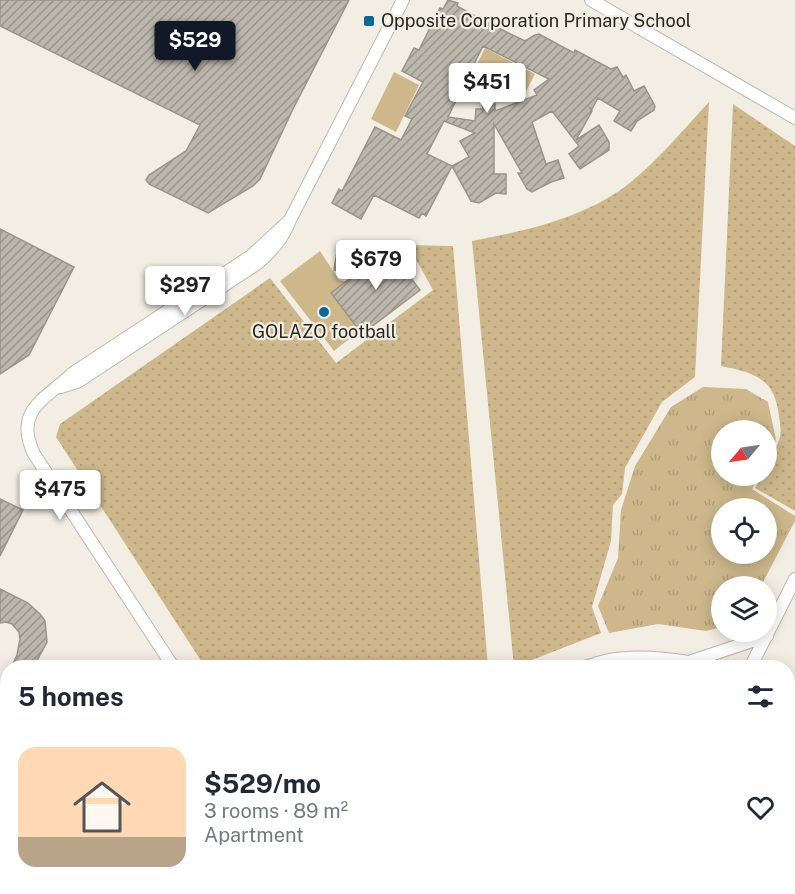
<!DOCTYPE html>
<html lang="en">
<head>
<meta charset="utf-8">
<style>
	:root { --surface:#fff; --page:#f6f6f7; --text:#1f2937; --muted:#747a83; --accent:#111827 }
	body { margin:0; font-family:"Public Sans",sans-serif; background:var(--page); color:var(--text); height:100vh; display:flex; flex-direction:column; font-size:22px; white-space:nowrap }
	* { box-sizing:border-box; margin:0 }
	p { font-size:20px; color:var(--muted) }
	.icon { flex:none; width:33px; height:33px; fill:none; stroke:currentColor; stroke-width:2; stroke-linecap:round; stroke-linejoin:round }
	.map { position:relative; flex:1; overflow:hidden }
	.panel { position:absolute; left:0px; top:660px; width:795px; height:234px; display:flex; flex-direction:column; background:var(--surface); border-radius:24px 24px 0 0; box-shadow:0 3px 15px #0003 }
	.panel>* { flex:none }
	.needle { width:39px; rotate:241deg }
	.buttons { position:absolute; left:711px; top:420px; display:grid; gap:12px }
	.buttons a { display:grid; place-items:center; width:66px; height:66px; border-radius:50%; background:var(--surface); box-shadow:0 3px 15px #0003; font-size:30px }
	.price { position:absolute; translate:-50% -51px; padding:0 14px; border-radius:6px; background:#fff; color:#222; font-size:20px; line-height:39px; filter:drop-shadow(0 2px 3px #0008) }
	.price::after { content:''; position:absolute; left:50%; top:36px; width:18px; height:14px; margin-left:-9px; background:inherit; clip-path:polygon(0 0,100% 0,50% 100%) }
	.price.active { background:var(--accent); color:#fff }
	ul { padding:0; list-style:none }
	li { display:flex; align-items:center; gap:18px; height:150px; padding:0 18px }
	li span { display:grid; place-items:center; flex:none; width:168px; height:120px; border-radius:18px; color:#555 }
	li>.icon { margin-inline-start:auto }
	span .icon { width:72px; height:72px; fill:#fffc; stroke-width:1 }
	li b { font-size:26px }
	h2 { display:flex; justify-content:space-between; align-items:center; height:72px; padding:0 18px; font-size:26px }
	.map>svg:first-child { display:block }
	.grass { fill:url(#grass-dots) }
	.park { fill:url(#park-tufts); fill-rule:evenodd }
	.pitch { fill:#ceb88b }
	.building { fill:url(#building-hatch); stroke:#99948a; stroke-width:1.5; fill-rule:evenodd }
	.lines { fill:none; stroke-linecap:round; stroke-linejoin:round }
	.minor-casing { stroke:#beb9ae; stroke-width:14 }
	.minor { stroke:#fff; stroke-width:12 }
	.poi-dot { fill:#066a98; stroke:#f3eee3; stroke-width:2 }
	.labels { text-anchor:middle; stroke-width:4.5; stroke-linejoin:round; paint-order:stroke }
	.poi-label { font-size:18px; fill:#282622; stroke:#f3eee3; text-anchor:start }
</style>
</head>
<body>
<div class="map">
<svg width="795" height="894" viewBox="0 0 795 894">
	<defs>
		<pattern id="grass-dots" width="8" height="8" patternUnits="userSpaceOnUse" patternTransform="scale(1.5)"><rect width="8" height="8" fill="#ceb88b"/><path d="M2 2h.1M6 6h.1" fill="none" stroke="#b19e78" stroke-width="1.8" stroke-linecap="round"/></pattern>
		<pattern id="park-tufts" width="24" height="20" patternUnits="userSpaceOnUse" patternTransform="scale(1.5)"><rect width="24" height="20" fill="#ceb88b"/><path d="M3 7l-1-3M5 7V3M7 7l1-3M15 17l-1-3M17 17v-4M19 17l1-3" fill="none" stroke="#b19e78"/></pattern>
		<pattern id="building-hatch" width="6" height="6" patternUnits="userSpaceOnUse" patternTransform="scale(1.5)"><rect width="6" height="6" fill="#bcb7ac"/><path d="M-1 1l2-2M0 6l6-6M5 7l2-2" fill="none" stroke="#99958c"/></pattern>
	</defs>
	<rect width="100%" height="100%" fill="#f3eee3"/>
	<path class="grass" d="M 709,102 L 695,377 L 662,402 L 625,468 L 622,494 L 613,505 L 611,541 L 592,607 L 601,633 L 514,667 L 472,241 C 526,231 588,217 631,182 C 660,158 684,129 709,102 Z
		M 733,104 L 795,146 L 795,511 L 755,488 L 761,476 L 766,476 C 766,461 775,453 779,440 C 782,434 780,424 779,417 C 775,378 755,373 721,366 Z
		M 408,245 L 453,246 L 488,667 L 205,667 L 56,437 L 60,424 L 270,278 L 336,363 L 433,290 Z"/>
	<path class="park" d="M 703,387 L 746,389 L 768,402 L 776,440 L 767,460 L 766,430 L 722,430 L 722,476 L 759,476 L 752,489 L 795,516 L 795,521 L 761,586 L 722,586 L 721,627 L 706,631 L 658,624 L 609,633 L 598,606 L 618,558 L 621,510 L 635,466 L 671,407 ZM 722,508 L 766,508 L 766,554 L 722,554 Z
		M 0,791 L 7,792 L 7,849 L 0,847 Z
		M 169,887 L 262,887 L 255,894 L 201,894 Z"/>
	<path class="pitch" d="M 485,48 L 535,74 L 522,99 L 472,74 Z
		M 394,72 L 419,85 L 396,132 L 371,119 Z
		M 320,251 L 339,280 L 350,283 L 357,321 L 354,324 L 359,331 L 334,351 L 280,281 Z"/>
	<path class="building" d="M 0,0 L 349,0 L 293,109 L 260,179 L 253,186 L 208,213 L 149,184 L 146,180 L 149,175 L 186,151 L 200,125 L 0,26 Z
		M 448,0 L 458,3 L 457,6 L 486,22 L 525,41 L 535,35 L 539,34 L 574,53 L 575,50 L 611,69 L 617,67 L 623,77 L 626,75 L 634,91 L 644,86 L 655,106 L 654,110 L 637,121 L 631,131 L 614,121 L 620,111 L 598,98 L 592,109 L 590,108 L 592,111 L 576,140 L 599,125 L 609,142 L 609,150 L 580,169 L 569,154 L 579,146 L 552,111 L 532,122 L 546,164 L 558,160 L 564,178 L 551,182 L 532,192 L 527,189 L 518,173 L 522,173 L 494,124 L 494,174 L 506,174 L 506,194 L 496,193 L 479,203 L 471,201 L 452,166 L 469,157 L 460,141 L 475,133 L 444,121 L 427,154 L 452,166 L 426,216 L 422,213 L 419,218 L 374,195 L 361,219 L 332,203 L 339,189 L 342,191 L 375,127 L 401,140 L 412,119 L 405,116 L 423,82 L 402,71 L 414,48 L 419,50 L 440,8 L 443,9 ZM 483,46 L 549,79 L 534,90 L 537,95 L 495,111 L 495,104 L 482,103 L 483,109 L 476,109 L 475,121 L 448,117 Z
		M 0,229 L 74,267 L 29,355 L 0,374 Z
		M 338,246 L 359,250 L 356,274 L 334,270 Z
		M 389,249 L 420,290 L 362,334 L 331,293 Z
		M 0,499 L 23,510 L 0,556 Z
		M 0,589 L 28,603 L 40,614 L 45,621 L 47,642 L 33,668 L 11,668 L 17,655 L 20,639 L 19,632 L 12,624 L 6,622 L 0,623 Z"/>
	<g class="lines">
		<defs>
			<path id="minor" d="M 591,0 L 795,118
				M 61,387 L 79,381 L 258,263 C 273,250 283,238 290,220 L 403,0
				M 692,661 L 767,636
				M 174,668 L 34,454 C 13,410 46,399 73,373 L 251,256 L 290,220
				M 582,668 C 591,665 600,662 609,660 C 642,654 685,660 717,668
				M 750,668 L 795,579
				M 788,694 L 795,698
				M 788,718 L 795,722
				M 0,748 L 8,745
				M 0,772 L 8,775
				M 309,886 L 314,894
				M 324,886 L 329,894
				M 281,891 L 299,886
				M 339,894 L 340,886"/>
		</defs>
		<use href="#minor" class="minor-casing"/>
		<use href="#minor" class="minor"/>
	</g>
	<g class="poi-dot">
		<rect x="363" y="15" width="12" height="12" rx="3"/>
		<circle cx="324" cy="312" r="6"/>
	</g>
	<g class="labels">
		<g class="poi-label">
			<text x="381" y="27">Opposite Corporation Primary School</text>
			<text x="324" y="338" text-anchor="middle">GOLAZO football</text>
		</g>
	</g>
</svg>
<div class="buttons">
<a><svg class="needle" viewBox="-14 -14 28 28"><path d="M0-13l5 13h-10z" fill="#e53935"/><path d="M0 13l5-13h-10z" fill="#747a83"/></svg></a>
<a><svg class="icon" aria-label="locate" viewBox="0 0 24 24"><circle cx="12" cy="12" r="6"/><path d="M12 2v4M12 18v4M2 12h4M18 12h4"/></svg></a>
<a><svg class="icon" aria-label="layers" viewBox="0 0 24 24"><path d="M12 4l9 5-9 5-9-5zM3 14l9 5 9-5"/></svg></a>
</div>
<b class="price active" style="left:195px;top:72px">$529</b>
<b class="price" style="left:487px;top:114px">$451</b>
<b class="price" style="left:376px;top:291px">$679</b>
<b class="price" style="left:185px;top:317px">$297</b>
<b class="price" style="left:60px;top:521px">$475</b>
<section class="panel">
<h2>5 homes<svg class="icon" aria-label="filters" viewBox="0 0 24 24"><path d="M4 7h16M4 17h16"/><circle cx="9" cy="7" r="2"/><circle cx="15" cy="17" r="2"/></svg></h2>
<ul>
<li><span style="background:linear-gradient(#ffd9b3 75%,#b9a48a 0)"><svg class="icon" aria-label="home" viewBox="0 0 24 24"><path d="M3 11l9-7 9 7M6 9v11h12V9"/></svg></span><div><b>$529/mo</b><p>3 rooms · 89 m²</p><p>Apartment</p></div><svg class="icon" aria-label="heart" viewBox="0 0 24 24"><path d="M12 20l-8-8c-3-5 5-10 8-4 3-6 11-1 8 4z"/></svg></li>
</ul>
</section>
</div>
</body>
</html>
